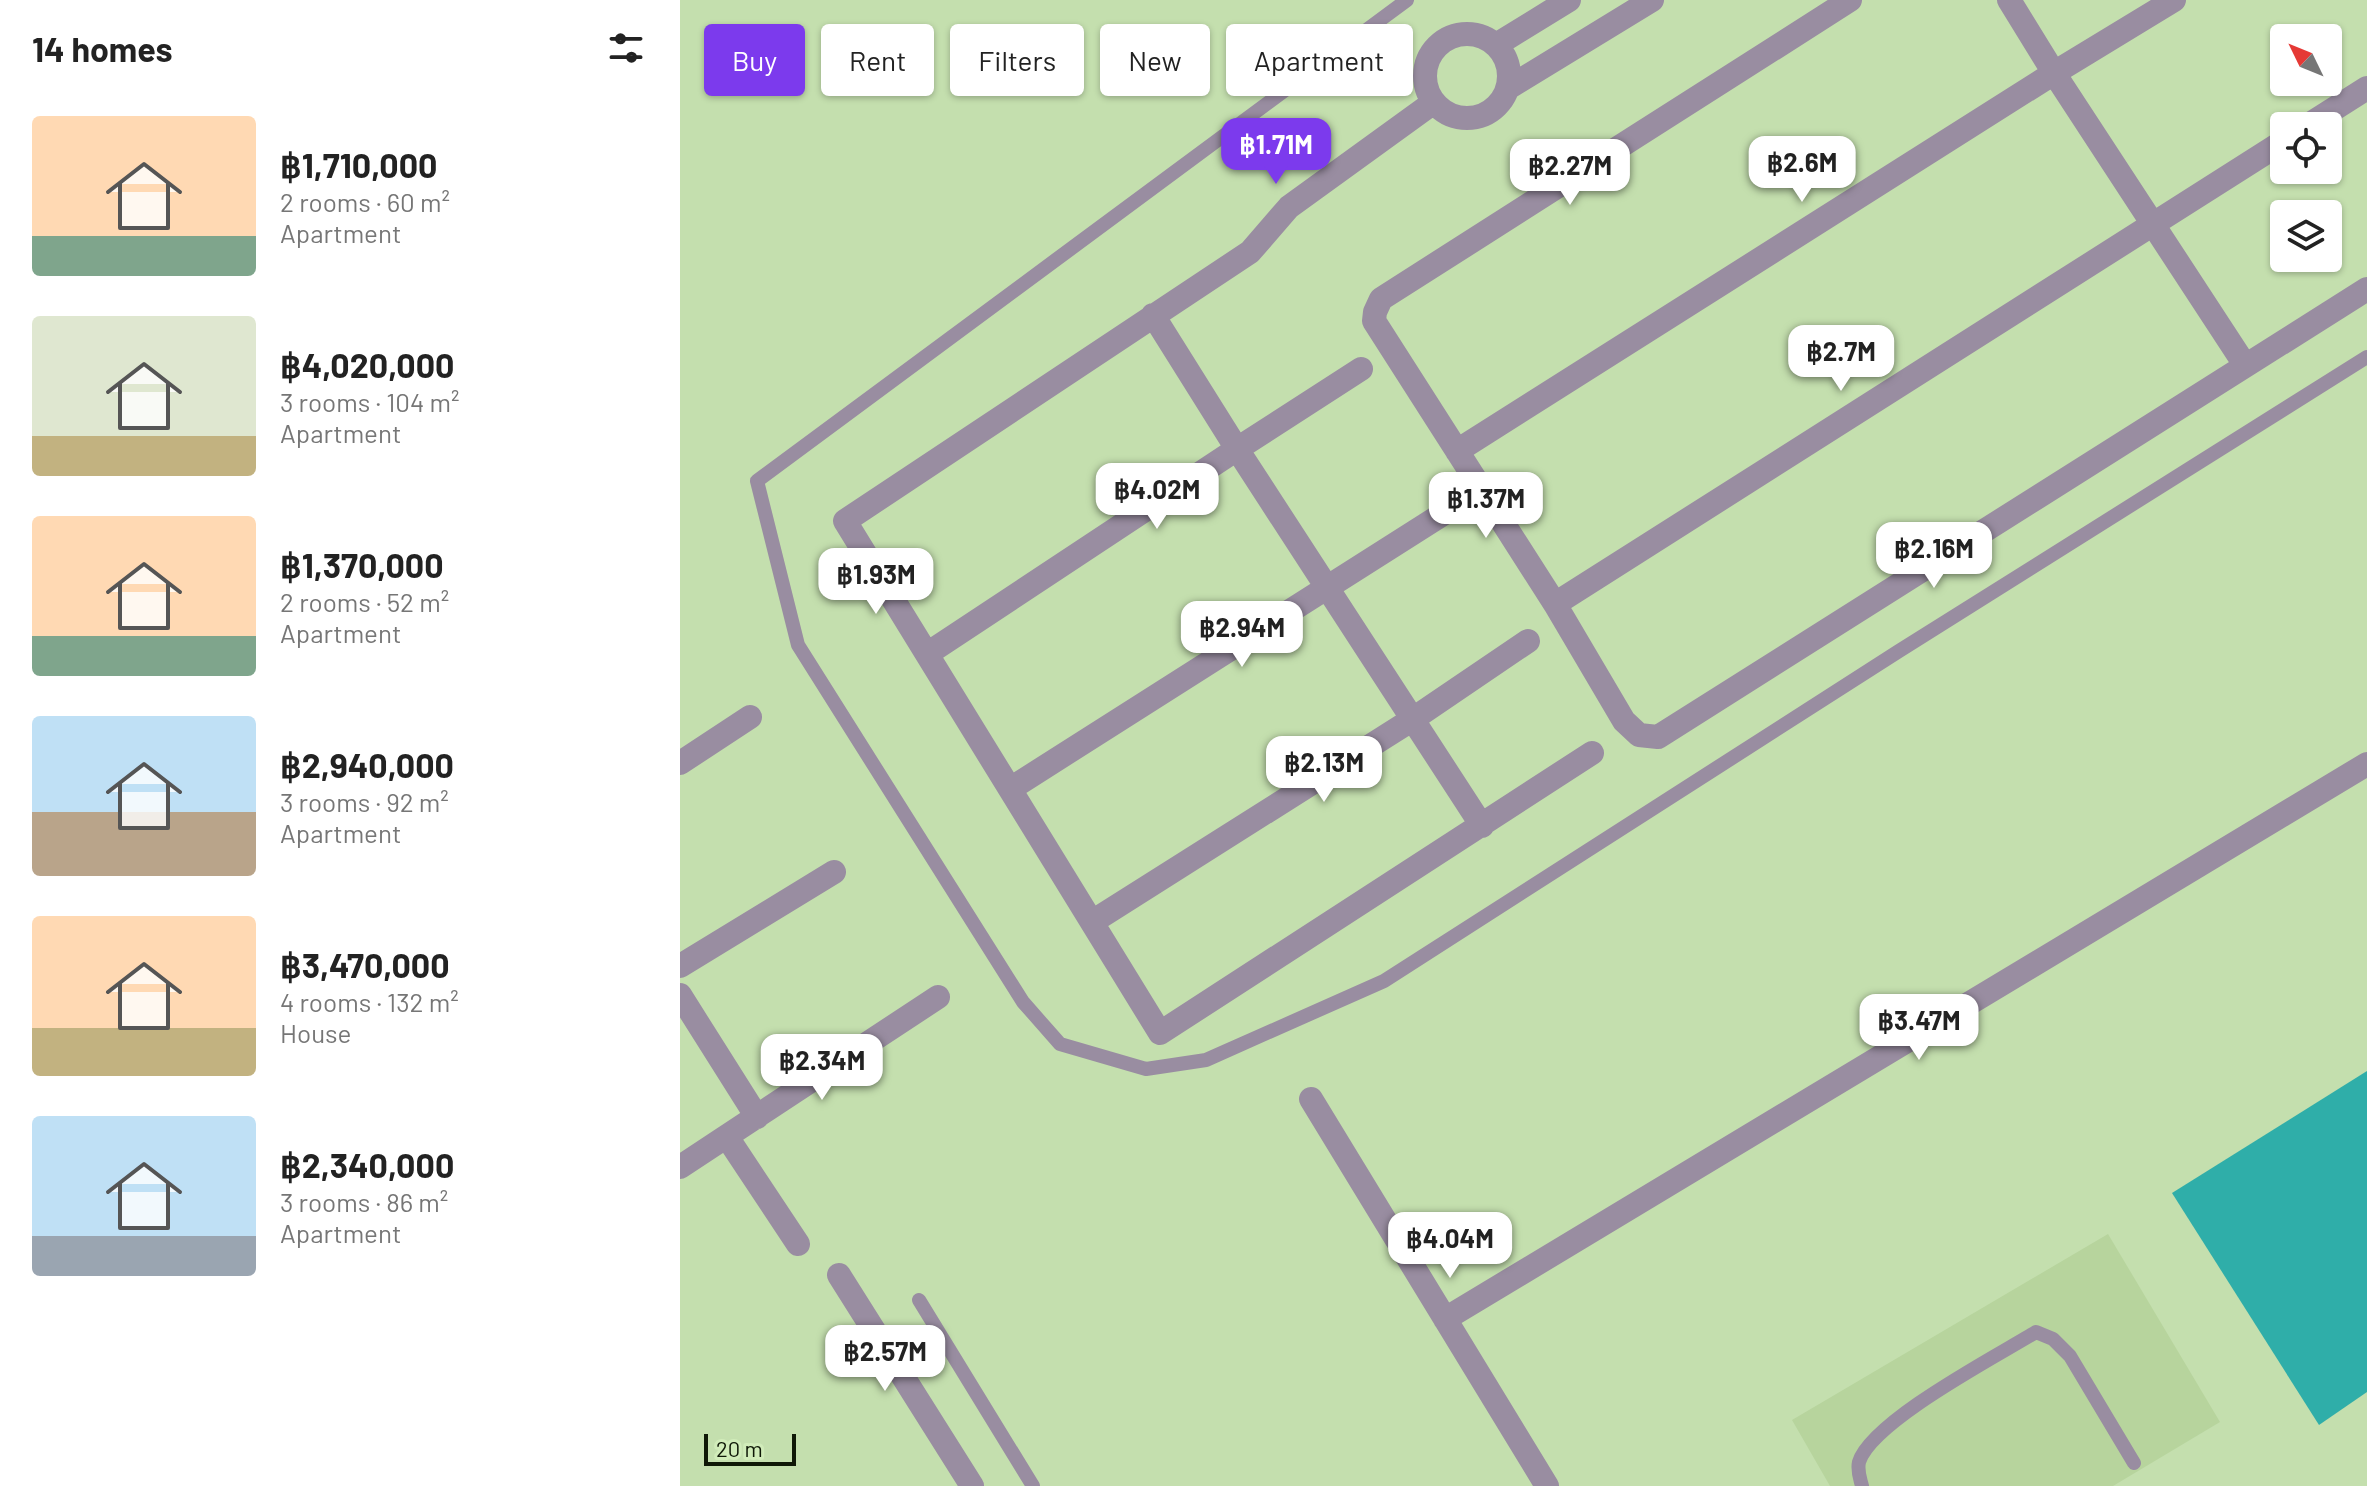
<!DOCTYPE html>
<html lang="en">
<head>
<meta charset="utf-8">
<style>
	:root { --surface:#fff; --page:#f6f6f6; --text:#222; --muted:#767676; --accent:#7c3aed }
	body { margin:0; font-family:Barlow,sans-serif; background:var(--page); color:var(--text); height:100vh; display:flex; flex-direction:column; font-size:30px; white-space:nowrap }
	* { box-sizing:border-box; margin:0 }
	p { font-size:26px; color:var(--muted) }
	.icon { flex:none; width:44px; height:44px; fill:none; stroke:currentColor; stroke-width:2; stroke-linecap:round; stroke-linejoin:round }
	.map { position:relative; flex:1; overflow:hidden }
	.sheet { display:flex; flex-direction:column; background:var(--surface); width:680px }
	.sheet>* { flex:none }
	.guide { position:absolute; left:24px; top:24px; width:760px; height:72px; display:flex; gap:16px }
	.needle { width:52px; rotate:313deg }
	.buttons { position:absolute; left:1590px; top:24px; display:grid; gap:16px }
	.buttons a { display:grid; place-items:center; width:72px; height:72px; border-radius:8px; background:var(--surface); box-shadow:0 2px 6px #0004; font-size:40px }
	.scale { position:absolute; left:24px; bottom:20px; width:92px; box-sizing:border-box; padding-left:8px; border:4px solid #0f1807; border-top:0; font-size:22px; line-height:28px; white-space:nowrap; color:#0f1807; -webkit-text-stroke:6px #d1ecba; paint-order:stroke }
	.price { position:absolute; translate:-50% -68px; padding:0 18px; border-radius:16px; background:#fff; color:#222; font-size:26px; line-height:52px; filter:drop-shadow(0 2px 4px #0008) }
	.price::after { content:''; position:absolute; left:50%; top:48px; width:24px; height:18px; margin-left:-12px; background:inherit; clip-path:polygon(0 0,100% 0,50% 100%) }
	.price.current { background:var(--accent); color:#fff }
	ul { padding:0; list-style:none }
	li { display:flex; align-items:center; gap:24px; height:200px; padding:0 32px }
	li span { display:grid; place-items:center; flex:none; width:224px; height:160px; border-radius:8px; color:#555 }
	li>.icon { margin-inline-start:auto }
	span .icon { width:96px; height:96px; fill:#fffc; stroke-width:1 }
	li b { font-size:34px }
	h2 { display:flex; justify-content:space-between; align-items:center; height:96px; padding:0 32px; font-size:34px }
	.tag { padding:0 28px; border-radius:8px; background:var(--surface); box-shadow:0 2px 6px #0004; font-size:28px; line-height:72px }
	.tag.current { background:var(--accent); color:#fff }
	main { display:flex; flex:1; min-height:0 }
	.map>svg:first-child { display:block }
	.built { fill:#b7d49d }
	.water { fill:#2faea9 }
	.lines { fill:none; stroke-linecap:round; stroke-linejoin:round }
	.lane { stroke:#998da1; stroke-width:14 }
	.street { stroke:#998da1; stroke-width:24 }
</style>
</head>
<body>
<main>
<section class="sheet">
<h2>14 homes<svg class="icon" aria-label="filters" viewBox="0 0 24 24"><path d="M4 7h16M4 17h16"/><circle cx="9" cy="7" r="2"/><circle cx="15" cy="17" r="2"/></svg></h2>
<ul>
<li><span style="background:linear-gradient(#ffd9b3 75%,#7fa58c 0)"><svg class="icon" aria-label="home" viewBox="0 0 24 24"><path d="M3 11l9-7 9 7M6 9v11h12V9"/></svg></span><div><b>฿1,710,000</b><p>2 rooms · 60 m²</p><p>Apartment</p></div></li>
<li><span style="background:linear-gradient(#dfe7d0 75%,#c2b280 0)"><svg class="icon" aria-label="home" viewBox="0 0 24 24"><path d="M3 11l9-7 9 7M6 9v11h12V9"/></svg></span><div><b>฿4,020,000</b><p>3 rooms · 104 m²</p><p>Apartment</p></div></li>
<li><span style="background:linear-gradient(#ffd9b3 75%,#7fa58c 0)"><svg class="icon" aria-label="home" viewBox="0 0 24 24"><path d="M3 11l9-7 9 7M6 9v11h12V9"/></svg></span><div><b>฿1,370,000</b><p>2 rooms · 52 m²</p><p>Apartment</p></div></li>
<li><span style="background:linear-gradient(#bfe0f5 60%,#b9a48a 0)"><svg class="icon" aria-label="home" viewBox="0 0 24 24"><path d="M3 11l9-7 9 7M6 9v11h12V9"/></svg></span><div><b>฿2,940,000</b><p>3 rooms · 92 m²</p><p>Apartment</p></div></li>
<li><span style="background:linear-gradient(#ffd9b3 70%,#c2b280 0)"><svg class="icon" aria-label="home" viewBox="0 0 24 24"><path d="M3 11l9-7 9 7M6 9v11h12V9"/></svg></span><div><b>฿3,470,000</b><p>4 rooms · 132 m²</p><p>House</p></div></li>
<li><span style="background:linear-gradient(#bfe0f5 75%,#9aa5b1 0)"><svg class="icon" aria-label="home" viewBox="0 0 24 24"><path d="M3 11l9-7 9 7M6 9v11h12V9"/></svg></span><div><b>฿2,340,000</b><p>3 rooms · 86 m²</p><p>Apartment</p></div></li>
</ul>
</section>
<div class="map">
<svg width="1687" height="1486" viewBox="0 0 1687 1486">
	<rect width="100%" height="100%" fill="#c4dfae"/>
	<path class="built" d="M 1428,1234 L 1540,1422 L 1433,1486 L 1150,1486 L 1112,1420 Z"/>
	<path class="water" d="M 1687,1071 L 1687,1392 L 1639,1425 L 1492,1193 Z"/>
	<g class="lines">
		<path class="lane" d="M 727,0 L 77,481 L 118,645 L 343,1002 L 380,1044 L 466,1069 L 526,1060 L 704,981 L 1219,651 L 1687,357
			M 239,1300 L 353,1486
			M 1182,1486 C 1180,1478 1177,1471 1179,1462 C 1192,1421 1317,1356 1356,1332 L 1373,1339 L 1390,1356 L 1454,1463"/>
		<path class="street" d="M 1170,0 L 701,299 L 695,312 L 694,321 L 875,604 L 944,721 L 959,735 L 978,737 L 1687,289
			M 1329,0 L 1374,73 L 1565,365
			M745 76a42 42 0 1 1 84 0a42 42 0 1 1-84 0Z
			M 816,45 L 889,0
			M 828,88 L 972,0
			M 754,102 L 609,207 L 570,252 L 165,521 L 480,1033 L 912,753
			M 1627,126 L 1687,88
			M 473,315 L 557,449 L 802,826
			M 777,451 L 1374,73 L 1494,0
			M 875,604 L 1604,141
			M 247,654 L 557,449 L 681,369
			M 0,763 L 70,717
			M 330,789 L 769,510
			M 412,922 L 733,719 L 848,641
			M 0,966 L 154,872
			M 0,995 L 77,1117
			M 631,1099 L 867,1486
			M 47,1137 L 118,1244
			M 0,1167 L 258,997
			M 159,1275 L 292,1486
			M 765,1319 L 1687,764"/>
	</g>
</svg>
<div class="buttons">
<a><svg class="needle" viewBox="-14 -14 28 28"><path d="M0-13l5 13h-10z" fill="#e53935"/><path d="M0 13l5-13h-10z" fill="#767676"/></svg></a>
<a><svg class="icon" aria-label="locate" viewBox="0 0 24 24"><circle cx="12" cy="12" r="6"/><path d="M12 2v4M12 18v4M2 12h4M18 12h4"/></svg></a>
<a><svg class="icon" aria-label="layers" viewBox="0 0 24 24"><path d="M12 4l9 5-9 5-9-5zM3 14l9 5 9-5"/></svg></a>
</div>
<div class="scale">20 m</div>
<b class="price current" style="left:596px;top:186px">฿1.71M</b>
<b class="price" style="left:1122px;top:204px">฿2.6M</b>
<b class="price" style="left:890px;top:207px">฿2.27M</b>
<b class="price" style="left:1161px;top:393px">฿2.7M</b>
<b class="price" style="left:477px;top:531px">฿4.02M</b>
<b class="price" style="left:806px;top:540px">฿1.37M</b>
<b class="price" style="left:1254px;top:590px">฿2.16M</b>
<b class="price" style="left:196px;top:616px">฿1.93M</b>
<b class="price" style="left:562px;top:669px">฿2.94M</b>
<b class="price" style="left:644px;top:804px">฿2.13M</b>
<b class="price" style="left:1239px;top:1062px">฿3.47M</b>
<b class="price" style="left:142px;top:1102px">฿2.34M</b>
<b class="price" style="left:770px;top:1280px">฿4.04M</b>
<b class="price" style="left:205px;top:1393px">฿2.57M</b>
<div class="guide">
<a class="tag current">Buy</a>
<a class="tag">Rent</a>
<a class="tag">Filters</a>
<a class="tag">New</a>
<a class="tag">Apartment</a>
</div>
</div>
</main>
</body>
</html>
